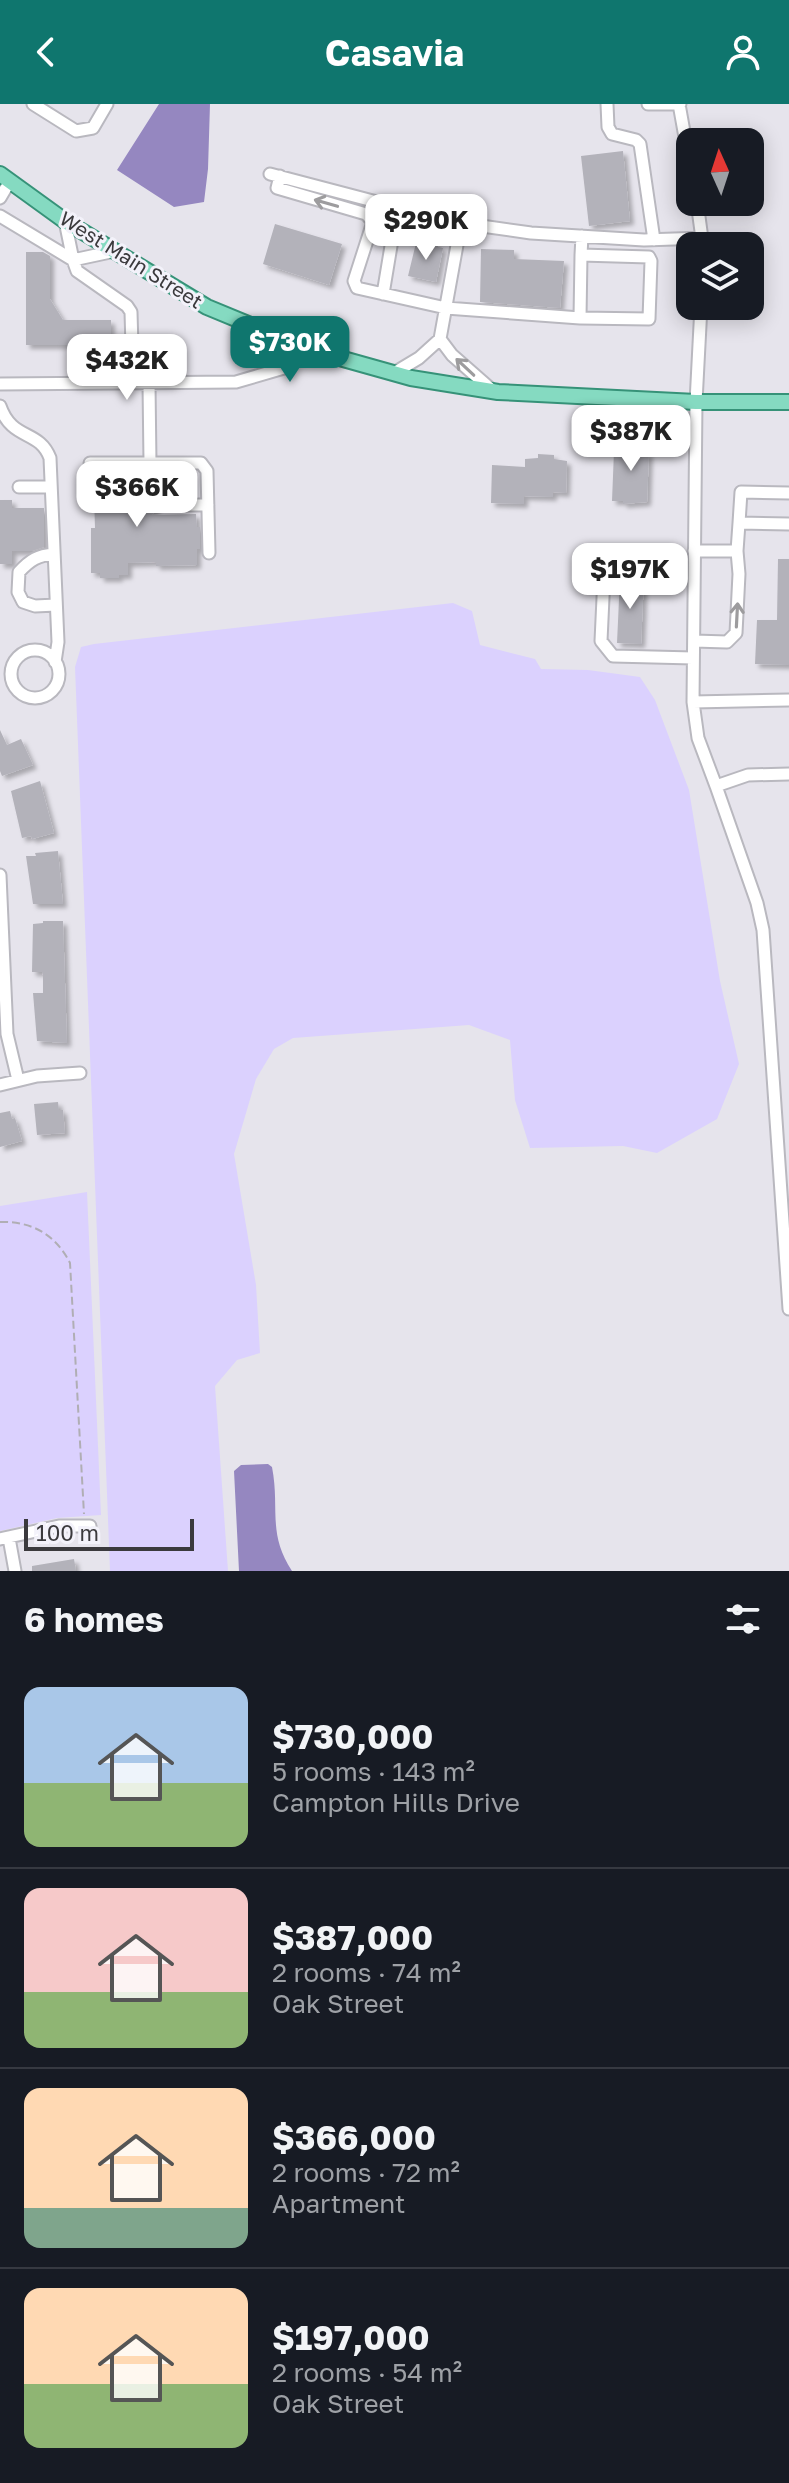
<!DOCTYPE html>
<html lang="en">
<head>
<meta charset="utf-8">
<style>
	:root { --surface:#171b24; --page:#20242c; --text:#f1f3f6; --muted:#9ea1a6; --line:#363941; --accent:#0f766e }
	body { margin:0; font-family:"Golos Text",sans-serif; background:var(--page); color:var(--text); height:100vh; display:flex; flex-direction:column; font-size:30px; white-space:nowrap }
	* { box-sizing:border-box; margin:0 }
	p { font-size:26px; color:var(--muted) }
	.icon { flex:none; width:44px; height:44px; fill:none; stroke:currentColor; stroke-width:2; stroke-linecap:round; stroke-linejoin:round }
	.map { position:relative; height:1467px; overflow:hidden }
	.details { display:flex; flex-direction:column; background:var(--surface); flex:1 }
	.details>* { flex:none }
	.needle { width:52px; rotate:357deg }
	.controls { position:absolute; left:676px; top:24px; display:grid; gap:16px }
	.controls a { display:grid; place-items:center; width:88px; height:88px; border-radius:16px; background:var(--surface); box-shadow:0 4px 20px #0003; font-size:40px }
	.scale { position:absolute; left:24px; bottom:20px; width:170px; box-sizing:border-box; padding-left:8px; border:4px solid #3b3a3d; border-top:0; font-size:22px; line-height:28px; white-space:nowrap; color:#3b3a3d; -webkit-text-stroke:6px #f3f2fa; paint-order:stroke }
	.price { position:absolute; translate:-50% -68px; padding:0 18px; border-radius:16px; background:#fff; color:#222; font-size:26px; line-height:52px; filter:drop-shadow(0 2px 4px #0008) }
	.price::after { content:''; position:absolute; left:50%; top:48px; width:24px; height:18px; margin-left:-12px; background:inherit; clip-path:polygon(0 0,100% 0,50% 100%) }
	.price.current { background:var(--accent); color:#fff }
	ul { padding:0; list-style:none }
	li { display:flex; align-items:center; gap:24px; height:200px; padding:0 24px }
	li+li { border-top:2px solid var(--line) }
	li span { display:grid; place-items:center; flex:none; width:224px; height:160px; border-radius:16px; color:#555 }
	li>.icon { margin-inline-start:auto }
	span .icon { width:96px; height:96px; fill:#fffc; stroke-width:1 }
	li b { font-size:34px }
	h2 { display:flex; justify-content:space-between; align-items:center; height:96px; padding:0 24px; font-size:34px }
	header { display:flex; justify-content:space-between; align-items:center; height:104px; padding:0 24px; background:var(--accent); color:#fff; font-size:36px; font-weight:700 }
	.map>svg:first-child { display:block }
	.green { fill:#dbd1fe }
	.water { fill:#9587c0 }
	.building { fill:#b3b2ba; filter:url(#shadow) }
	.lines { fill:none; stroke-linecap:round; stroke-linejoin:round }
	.minor-tunnel { stroke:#c4c2c9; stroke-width:11; stroke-dasharray:11 5.5; stroke-linecap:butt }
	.minor-casing { stroke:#b9b8bf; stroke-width:15 }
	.major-casing { stroke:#369278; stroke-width:18 }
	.path { stroke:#b0aeb4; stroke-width:2; stroke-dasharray:8 4; stroke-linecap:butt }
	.minor { stroke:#fff; stroke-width:11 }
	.major { stroke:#85dac1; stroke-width:14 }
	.oneway { stroke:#9d9c9e }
	.labels { text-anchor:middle; stroke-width:6; stroke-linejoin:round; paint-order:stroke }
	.street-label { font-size:20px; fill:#3b3a3d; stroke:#f3f2fa }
</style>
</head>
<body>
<header><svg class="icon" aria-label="back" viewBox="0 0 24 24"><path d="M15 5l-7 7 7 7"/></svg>Casavia<svg class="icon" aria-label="person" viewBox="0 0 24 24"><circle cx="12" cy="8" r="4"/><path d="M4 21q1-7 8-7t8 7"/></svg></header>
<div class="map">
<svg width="789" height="1467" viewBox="0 0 789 1467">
	<defs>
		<filter id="shadow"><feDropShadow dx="4" dy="4" stdDeviation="2" flood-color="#0004"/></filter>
	</defs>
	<rect width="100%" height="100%" fill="#e6e4ec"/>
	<path class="green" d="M 453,499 L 472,507 L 480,541 L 535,555 L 541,565 L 588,566 L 640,573 L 655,596 L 689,686 L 720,877 L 739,960 L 717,1015 L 657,1049 L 623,1042 L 530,1044 L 515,996 L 510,936 L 469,921 L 293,934 L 274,945 L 256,975 L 234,1050 L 256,1181 L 260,1249 L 237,1256 L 215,1282 L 228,1467 L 110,1467 L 75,563 L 81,543 L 94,540 Z
		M 87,1088 L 101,1411 L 57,1414 L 0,1427 L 0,1102 Z"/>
	<path class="water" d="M 159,0 L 210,0 L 208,65 L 204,98 L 174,103 L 117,66 Z
		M 268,1360 L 272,1363 C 280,1404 267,1429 292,1467 L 239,1467 L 234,1367 L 241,1361 Z"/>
	<path class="building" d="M 623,47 L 630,117 L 589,122 L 581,52 Z
		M 275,120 L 342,140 L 329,181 L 263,160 Z
		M 425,137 L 438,140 L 438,143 L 443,144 L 436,178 L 408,172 L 416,139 L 424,141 Z
		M 481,145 L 514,146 L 514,155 L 564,157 L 560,204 L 480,198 Z
		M 26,148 L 43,148 L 50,152 L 50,195 L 63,216 L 111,216 L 111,241 L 26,241 Z
		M 622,334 L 641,335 L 640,348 L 649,348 L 647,398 L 623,400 L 623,397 L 612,397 L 614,347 L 622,347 Z
		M 538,350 L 554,351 L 554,355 L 567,357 L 566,389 L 553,388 L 553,393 L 524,392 L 524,400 L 491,399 L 492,361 L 525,363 L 525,355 L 538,354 Z
		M 123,369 L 123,371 L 136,370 L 137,401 L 145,393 L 152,393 L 156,390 L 159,378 L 172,390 L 156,396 L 155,402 L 157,406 L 152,411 L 196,410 L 197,423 L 200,423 L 200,445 L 197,445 L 197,461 L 156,462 L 156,458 L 128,459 L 128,471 L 119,471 L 119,474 L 100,474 L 100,469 L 91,469 L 91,424 L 95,424 L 94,392 L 90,392 L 89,370 Z
		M 0,396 L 12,396 L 12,404 L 44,404 L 44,443 L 32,447 L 12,447 L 12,460 L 0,460 Z
		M 778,455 L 789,455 L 789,561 L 755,560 L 757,516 L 777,516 Z
		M 620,474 L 644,475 L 641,540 L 617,539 Z
		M 0,626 L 7,641 L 21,635 L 33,661 L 2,672 L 0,667 Z
		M 40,677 L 54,729 L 32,735 L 31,732 L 22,734 L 11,687 Z
		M 58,747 L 63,800 L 33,800 L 26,752 L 36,752 L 35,749 Z
		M 43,817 L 63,817 L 67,939 L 37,937 L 33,889 L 43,889 L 43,871 L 42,868 L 32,868 L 33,820 L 43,819 Z
		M 58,998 L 59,1006 L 63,1006 L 65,1029 L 37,1031 L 34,1000 Z
		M 10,1007 L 12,1015 L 15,1014 L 22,1037 L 0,1043 L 0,1009 Z
		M 74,1455 L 76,1467 L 32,1467 L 32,1462 Z"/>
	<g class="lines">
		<path class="minor-tunnel" d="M 149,385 L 153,395 L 163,401"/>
		<defs>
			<path id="minor" d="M 33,0 L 76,27 L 93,24 L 107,0
				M 607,0 L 608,23 L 612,30 L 636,36 L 640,40 L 654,136
				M 648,0 L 680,0
				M 679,0 L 690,61
				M 270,70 L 453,118 L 531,129 L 644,136 L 704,134
				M 280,72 L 277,84 L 366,110 L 373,118
				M 0,94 L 10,77
				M 697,98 L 703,142
				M 0,112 L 73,156 L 77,167 L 127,202 L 131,208 L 132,243
				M 395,116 L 373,118 L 354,177 L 357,184 L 446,204 L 580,214 L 649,215 L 651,157 L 649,153 L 581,151 L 582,132
				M 65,117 L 73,156 L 115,147
				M 383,190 L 396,112
				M 701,202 L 696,298 L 693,598 L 698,634 L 716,682 L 748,671 L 789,670
				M 580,214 L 581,151
				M 440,235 L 452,251 L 493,287
				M 394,269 L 419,254 L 440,235 L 461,119
				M 0,280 L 236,278 L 284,264 L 311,246
				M 149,280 L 150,359 L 201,359 L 207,367 L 209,449
				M 0,302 C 12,337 39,325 50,354 L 58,538 L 55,558
				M 90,359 L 150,359 L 149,385
				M 19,383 L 51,383
				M 789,389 L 741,388 L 739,419 L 789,420
				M 163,401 L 208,401
				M 694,447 L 737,447 L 739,419
				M 54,450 C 38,451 30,456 19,468 L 18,488 L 23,498 L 35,502 L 56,501
				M 609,454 L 604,472 L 601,537 L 613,552 L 693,554
				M 694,537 L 727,538 L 736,529 L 739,470 L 737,447
				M11 570a24 24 0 1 1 48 0a24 24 0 1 1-48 0Z
				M 693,598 L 789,596
				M 716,682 L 757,799 L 763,826 L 789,1205
				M 0,771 L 7,930 L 18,976
				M 0,981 L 37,972 L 80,969
				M 9,1434 L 15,1467
				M 0,1435 L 59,1422 L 90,1422"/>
			<path id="major" d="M 0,70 L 65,117 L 207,203 L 311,246 L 411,274 L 498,288 L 696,298 L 789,298"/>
		</defs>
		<use href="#minor" class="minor-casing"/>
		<use href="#major" class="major-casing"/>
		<path class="path" d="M 0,1118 C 32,1117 56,1131 70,1159 L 84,1410"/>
		<use href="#minor" class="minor"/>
		<use href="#major" class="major"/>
	</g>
	<defs><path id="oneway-shaft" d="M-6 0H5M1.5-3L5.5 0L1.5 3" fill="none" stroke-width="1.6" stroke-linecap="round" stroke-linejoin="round" transform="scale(2)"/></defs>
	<g class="oneway">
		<use href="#oneway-shaft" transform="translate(326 99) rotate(-164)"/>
		<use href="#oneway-shaft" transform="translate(465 263) rotate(-137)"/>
		<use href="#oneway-shaft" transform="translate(737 511) rotate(-87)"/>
	</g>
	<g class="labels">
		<g class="street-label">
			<text transform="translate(131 156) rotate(32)" y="7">West Main Street</text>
		</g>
	</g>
</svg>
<div class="controls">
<a><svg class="needle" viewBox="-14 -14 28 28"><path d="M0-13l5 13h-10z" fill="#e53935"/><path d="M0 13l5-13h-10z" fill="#9ea1a6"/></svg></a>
<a><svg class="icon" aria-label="layers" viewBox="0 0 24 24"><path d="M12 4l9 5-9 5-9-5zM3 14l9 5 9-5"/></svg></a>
</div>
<div class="scale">100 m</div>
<b class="price" style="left:426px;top:158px">$290K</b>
<b class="price current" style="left:290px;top:280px">$730K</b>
<b class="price" style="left:127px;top:298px">$432K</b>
<b class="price" style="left:631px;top:369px">$387K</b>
<b class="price" style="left:137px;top:425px">$366K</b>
<b class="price" style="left:630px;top:507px">$197K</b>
</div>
<section class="details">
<h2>6 homes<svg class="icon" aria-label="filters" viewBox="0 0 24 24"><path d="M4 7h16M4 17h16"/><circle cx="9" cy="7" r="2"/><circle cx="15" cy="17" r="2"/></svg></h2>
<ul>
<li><span style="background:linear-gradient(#a9c7e8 60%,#8fb573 0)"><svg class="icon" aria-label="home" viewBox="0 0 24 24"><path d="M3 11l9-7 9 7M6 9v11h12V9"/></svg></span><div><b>$730,000</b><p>5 rooms · 143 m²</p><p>Campton Hills Drive</p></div></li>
<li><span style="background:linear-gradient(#f6c9c9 65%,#8fb573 0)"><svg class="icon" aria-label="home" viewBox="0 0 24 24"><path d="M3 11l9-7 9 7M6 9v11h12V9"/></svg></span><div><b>$387,000</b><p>2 rooms · 74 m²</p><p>Oak Street</p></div></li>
<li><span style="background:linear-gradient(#ffd9b3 75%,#7fa58c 0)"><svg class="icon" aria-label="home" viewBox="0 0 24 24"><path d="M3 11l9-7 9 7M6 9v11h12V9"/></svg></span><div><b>$366,000</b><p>2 rooms · 72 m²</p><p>Apartment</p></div></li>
<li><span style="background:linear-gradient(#ffd9b3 60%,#8fb573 0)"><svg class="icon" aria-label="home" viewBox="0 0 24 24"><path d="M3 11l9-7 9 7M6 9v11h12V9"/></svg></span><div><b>$197,000</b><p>2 rooms · 54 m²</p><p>Oak Street</p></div></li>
</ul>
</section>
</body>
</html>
